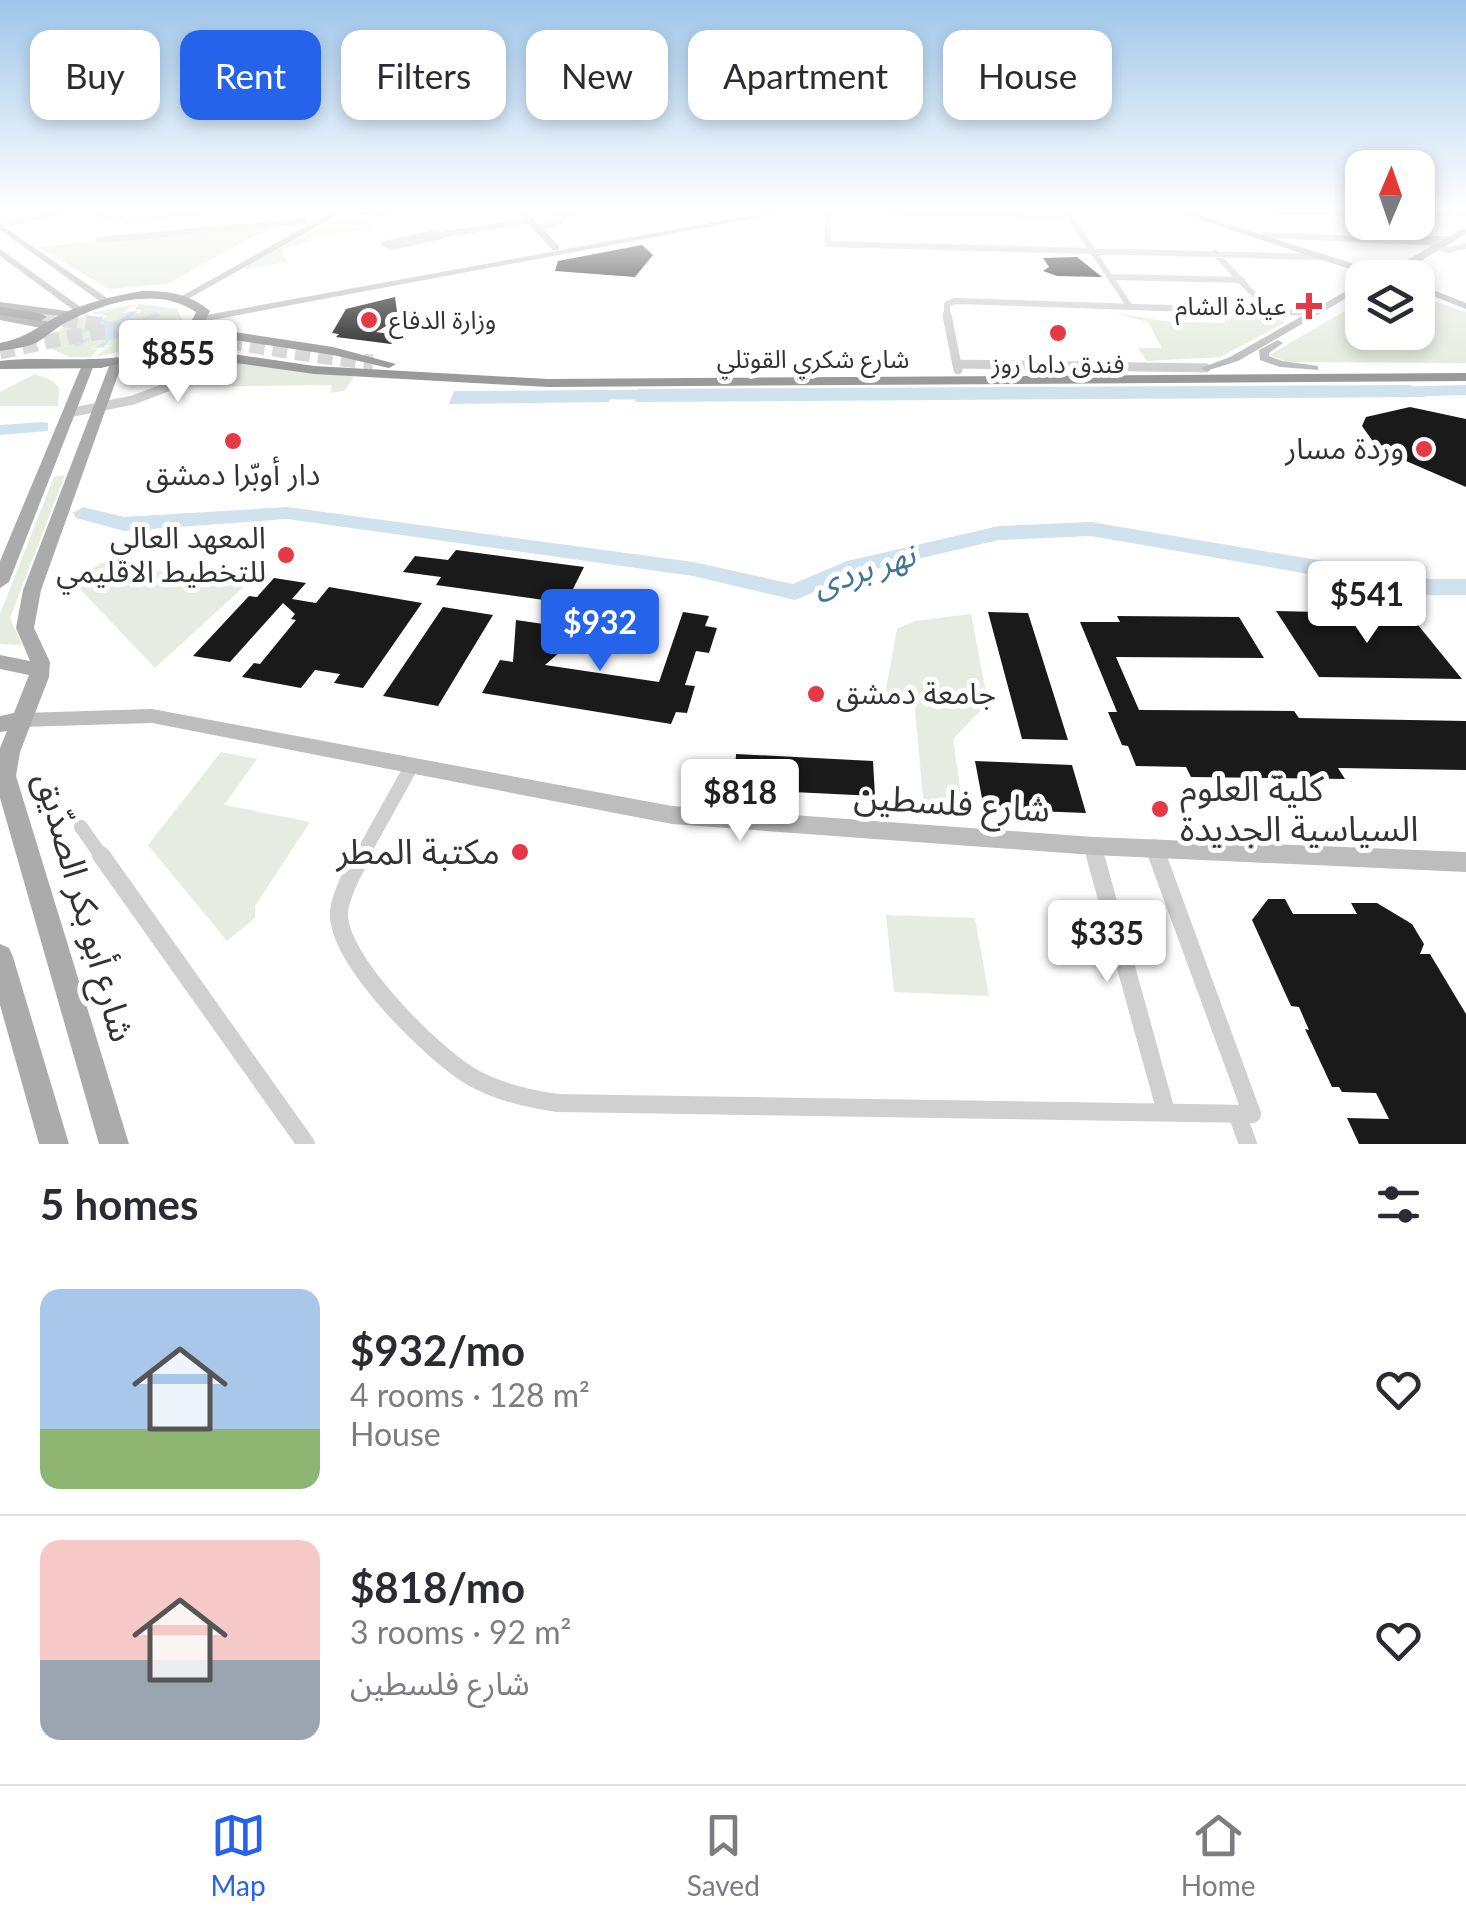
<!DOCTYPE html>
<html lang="en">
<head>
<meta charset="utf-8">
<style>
	:root { --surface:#fff; --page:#f7f7f7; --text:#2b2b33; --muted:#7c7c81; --line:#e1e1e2; --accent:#2563eb }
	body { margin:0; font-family:Lato,"Noto Sans Arabic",sans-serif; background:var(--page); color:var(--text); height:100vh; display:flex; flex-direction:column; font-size:38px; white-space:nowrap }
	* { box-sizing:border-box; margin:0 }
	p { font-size:32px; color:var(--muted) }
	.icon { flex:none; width:55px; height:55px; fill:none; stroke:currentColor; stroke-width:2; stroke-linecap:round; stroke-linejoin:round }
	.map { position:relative; height:1144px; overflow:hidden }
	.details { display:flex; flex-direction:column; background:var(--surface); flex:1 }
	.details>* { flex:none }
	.guide { position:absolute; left:30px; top:30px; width:1408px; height:90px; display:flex; gap:20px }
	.needle { width:65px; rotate:2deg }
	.buttons { position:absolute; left:1345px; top:150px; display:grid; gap:20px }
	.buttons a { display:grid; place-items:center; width:90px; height:90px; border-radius:20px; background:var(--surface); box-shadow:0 5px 15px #0003; font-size:50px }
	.price { position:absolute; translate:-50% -85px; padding:0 22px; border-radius:10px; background:#fff; color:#222; font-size:32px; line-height:65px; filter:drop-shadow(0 2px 5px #0008) }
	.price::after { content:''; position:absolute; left:50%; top:60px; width:30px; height:22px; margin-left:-15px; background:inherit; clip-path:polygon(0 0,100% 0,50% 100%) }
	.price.selected { background:var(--accent); color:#fff }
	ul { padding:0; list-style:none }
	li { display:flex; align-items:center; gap:30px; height:250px; padding:0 40px }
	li+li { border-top:2px solid var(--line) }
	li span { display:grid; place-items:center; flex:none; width:280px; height:200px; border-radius:20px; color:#555 }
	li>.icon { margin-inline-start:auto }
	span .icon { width:120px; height:120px; fill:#fffc; stroke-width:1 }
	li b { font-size:42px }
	h2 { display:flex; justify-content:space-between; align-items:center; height:120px; padding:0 40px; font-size:42px }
	.tag { padding:0 35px; border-radius:20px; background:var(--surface); box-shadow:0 5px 15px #0003; font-size:35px; line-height:90px }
	.tag.selected { background:var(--accent); color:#fff }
	.tabs { display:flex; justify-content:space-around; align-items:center; height:140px; border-top:2px solid var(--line); background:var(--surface); font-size:28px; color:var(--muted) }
	.tabs a { display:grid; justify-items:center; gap:5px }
	.tabs .selected { color:var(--accent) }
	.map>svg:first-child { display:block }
	.green { fill:#e6ecdf }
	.water { fill:#cfe2ee }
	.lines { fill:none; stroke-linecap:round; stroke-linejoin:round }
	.river { fill:#cfe2ee; fill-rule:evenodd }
	.building { fill:#1a1a1a }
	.highway-tunnel-far1 { stroke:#d6d6d6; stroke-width:11; stroke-dasharray:11 6; stroke-linecap:butt }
	.highway-tunnel { stroke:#d6d6d6; stroke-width:15; stroke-dasharray:15 8; stroke-linecap:butt }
	.street-far3 { stroke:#d0d0d0; stroke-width:6 }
	.street-far2 { stroke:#d0d0d0; stroke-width:9 }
	.street-far1 { stroke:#d0d0d0; stroke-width:14 }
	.street { stroke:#d0d0d0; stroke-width:18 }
	.secondary { fill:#bdbdbd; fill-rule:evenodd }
	.primary { fill:#ababab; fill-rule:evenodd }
	.highway { fill:#9a9a9a; fill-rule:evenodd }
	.poi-dot { fill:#e63946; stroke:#fff; stroke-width:4 }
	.labels { text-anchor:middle; stroke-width:10; stroke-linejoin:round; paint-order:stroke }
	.far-poi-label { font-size:25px; fill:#333; stroke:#fff; text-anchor:end }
	.far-street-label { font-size:25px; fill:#333; stroke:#fff }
	.poi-label { font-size:30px; fill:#333; stroke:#fff; text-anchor:end }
	.water-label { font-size:32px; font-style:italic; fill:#3f7597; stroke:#fff }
	.near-poi-label { font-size:35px; fill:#333; stroke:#fff; text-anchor:start }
	.near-street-label { font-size:35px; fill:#333; stroke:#fff }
</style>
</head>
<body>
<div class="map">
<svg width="1466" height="1144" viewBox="0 0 1466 1144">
	<rect width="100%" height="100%" fill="#fff"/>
	<path class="green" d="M 344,214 L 369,217 L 375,228 L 308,238 L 308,242 L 282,249 L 287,262 L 245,269 L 244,266 Z
		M 278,223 L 167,284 L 109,289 L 38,247 Z
		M 1418,296 L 1466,312 L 1466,363 L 1287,362 L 1269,355 L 1362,301 L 1362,332 L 1418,332 Z
		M 136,304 L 122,313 L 139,313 L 141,310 L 134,310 L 139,304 L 177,309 L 183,321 L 173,332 L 149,344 L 141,340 L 148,337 L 144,335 L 128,342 L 146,346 L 95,357 L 111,345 L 95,346 L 91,349 L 98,349 L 91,357 L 69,357 L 48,347 L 51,335 L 87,314 L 94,318 L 88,320 L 92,322 L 108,316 L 90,313 Z
		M 1115,313 L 1169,322 L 1224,323 L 1233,313 L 1264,314 L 1286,322 L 1220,357 L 1147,361 L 1138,348 L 1162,348 L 1148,322 Z
		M 244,362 L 354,377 L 344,391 L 330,393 L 332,385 L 183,387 Z
		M 35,374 L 53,381 L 59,388 L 58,406 L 0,406 L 0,392 Z
		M 65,475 L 10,618 L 22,645 L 0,644 L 0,614 L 54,477 Z
		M 102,563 L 248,583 L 155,668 L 77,586 L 79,577 Z
		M 971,614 L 988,703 L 953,739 L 963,809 L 924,808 L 914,698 L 884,700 L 897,629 L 915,621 Z
		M 221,752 L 257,759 L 224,805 L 310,822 L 255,906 L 255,918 L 227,941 L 148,845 Z
		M 886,915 L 975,918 L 989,996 L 894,992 Z"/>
	<path class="water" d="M 139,311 L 128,318 L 142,320 L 155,312 L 162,316 L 143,320 L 145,326 L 164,323 L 159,329 L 144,327 L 132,335 L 146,337 L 131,343 L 135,339 L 130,336 L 109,340 L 104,346 L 110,347 L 93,348 L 107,341 L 93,338 L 77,347 L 69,342 L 92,337 L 90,331 L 69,336 L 76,328 L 92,330 L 104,323 L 89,321 L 105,315 L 101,319 C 109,324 124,321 129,313 L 125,312 Z
		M 1410,385 L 1426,397 L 635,402 L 637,389 Z
		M 611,390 L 609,402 L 449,404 L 454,391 Z"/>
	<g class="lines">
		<path class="river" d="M 1466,385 L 1466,395 L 1391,397 L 1382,392 L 1391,387 Z
			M 581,390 L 664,390 L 673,395 L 664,400 L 575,399 L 572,395 Z
			M 42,422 L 48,423 L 48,431 L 0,435 L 0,425 Z
			M 83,507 L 124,517 L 287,507 L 693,562 L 793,584 L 847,561 L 999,526 L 1091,522 L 1430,579 L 1466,579 L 1466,595 L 1430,595 L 1091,536 L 999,540 L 861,572 L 795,600 L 693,576 L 287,519 L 124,531 L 76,518 L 73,513 Z"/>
	</g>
	<path class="building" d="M 642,245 L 653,255 L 635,277 L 555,271 L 558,261 Z
		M 1077,257 L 1102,277 L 1057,276 L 1043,271 L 1049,267 L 1043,258 Z
		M 395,297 L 398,319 L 376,332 L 402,336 L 391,344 L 336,337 L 339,334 L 332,333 L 346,309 Z
		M 1410,407 L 1466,419 L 1466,487 L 1390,454 L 1374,443 L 1362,426 L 1366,417 Z
		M 456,550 L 584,567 L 566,603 L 436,585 L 441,577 L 403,572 L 415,556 L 448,560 Z
		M 274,578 L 306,583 L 292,599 L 316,603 L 329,587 L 422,603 L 363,688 L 334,683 L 340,674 L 315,670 L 301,688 L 242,677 L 254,663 L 260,664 L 296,620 L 291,619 L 295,614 L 283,603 L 230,662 L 193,656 L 249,596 L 257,597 Z
		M 443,607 L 493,615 L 438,706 L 383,696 Z
		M 1276,611 L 1409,614 L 1462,679 L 1319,677 Z
		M 683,612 L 709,616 L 705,626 L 717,628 L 709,653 L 696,651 L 685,685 L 695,686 L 687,713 L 676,712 L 671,724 L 482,693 L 500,660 L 513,662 L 516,620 L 585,630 L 545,665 L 659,682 Z
		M 988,612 L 1028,613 L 1068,740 L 1022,739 Z
		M 1117,616 L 1239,617 L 1264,658 L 1116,657 L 1139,710 L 1294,711 L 1299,718 L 1466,721 L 1466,770 L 1338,768 L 1345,779 L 1191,777 L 1186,767 L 1136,766 L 1128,746 L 1122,745 L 1108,712 L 1117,712 L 1080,622 L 1120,622 Z
		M 736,754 L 873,761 L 875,796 L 734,789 Z
		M 975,761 L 1072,765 L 1086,813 L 984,809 Z
		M 1268,899 L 1285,899 L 1293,914 L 1357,914 L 1351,903 L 1377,903 L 1412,924 L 1424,944 L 1420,954 L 1430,954 L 1466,1014 L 1466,1144 L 1359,1144 L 1347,1118 L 1389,1119 L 1376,1093 L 1342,1092 L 1339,1087 L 1332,1087 L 1305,1029 L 1309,1030 L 1299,1007 L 1291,1006 L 1252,920 Z"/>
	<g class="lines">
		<path class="highway-tunnel-far1" d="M 40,317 L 44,317"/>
		<path class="highway-tunnel" d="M 40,317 L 104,325
			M 0,352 C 46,343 98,327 144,331 C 221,337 296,356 373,362"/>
		<path class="street-far3" d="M 98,208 L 101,215 L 127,220 L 236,208
			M 1064,208 L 1130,307
			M 1123,208 L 1171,209
			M 1321,208 L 1362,221
			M 827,210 L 828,244 L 1322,257
			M 827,210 L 1070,217
			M 522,212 L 551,210 L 564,217 L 557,223 L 536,227
			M 562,214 L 600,208
			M 1366,222 L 1420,237
			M 0,225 L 79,208
			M 436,233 L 441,236 L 392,247 L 384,244 Z
			M 440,235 L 530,221
			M 1264,235 L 1423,242
			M 1452,239 L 1421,239 L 1448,250 L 1466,246
			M 99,240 L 304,221
			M 1215,253 L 1270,312
			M 1110,277 L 1242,280
			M 947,317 L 947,304 L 955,301 L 1313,313"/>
		<path class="street-far2" d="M 947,315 L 958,370
			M 957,364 L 1206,368
			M 69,413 L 133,400 L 239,360"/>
		<path class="street-far1" d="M 81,827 L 102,857
			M 1093,846 L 1096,857
			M 1154,846 L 1158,857
			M 361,857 L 411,767"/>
		<path class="street" d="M 101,855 L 306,1144
			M 362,855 C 354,871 341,893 339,912 C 336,959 432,1053 470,1076 C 497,1092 528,1099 558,1103 L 1252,1114 L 1157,855
			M 1095,855 L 1166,1112
			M 1237,1114 L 1248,1144"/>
		<path class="secondary" d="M 339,208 L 378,212 L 447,208 L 378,216 L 343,212 L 186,300 L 178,298 Z
			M 514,208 L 523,208 L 559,246 L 559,250 L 553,250 Z
			M 791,208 L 809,208 L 201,322 L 196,319 L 201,316 Z
			M 1164,208 L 1177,208 L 1383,273 L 1463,229 L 1466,229 L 1466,234 L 1392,278 L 1377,278 Z
			M 1194,209 L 1362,211 L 1362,215 L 1197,213 L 1194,213 Z
			M 1418,212 L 1466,212 L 1466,216 L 1418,216 Z
			M 0,224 L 110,300 L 110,304 L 104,304 L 0,230 Z
			M 0,249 L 82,308 L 82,312 L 76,312 L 0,256 Z
			M 1362,282 L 1362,289 L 1238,361 L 1206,371 L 1201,368 L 1230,357 Z
			M 1418,284 L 1466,303 L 1466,309 L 1418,290 Z
			M 1278,340 L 1283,343 L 1269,353 L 1269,356 L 1282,361 L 1318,366 L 1318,370 L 1280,367 L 1260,360 L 1259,350 Z
			M 152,709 L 672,806 L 1093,837 L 1466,852 L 1466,872 L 1093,855 L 672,824 L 152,723 L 22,727 L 16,725 L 13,720 L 16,715 L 22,713 Z"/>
		<path class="primary" d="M 0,302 L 67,311 L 73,314 L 67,317 L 0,308 Z
			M 0,314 L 46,321 L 52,325 L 46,329 L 0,320 Z
			M 117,357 L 123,361 L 41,590 L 34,628 L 50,662 L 49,677 L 20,752 L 16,776 L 129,1144 L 99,1144 L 0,798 L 0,748 L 7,731 L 0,732 L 0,716 L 14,713 L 29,675 L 0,669 L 0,655 L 30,661 L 16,628 L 23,590 L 111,361 Z
			M 88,361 L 94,365 L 9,582 L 0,588 L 0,561 L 82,365 Z
			M 0,944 L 9,948 L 13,957 L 69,1144 L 39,1144 L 0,1005 Z"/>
		<path class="highway" d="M 141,291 C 167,291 189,293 210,311 L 202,327 L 333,347 L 396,364 L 389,368 L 333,355 L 195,334 L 179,346 L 314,366 L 548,379 L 1466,373 L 1466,381 L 548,387 L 314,374 L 165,353 L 101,368 L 0,369 L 0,361 C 56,352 167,379 196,312 C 157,285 102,303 63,324 C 53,330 42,341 31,345 C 21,348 10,349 0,351 L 0,343 C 30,337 38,325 64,313 C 89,302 114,296 141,291 Z
			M 0,307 L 40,313 L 47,317 L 40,321 L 0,315 Z"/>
	</g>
	<linearGradient id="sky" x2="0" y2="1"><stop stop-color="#9ec6ea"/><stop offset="0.57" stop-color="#fff"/><stop offset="1" stop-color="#fff" stop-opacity="0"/></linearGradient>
	<rect width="1466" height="368" fill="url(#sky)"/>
	<g class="poi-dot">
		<path d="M1304 291h10v10h10v10h-10v10h-10v-10h-10v-10h10z"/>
		<circle cx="369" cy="320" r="10"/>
		<circle cx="1058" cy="333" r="10"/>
		<circle cx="233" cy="441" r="10"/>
		<circle cx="1424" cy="449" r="10"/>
		<circle cx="286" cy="555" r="10"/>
		<circle cx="816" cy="694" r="10"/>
		<circle cx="1160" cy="809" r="10"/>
		<circle cx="520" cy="852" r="10"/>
	</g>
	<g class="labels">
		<g class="far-poi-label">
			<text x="1286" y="315">عيادة الشام</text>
			<text x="389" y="329" text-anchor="start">وزارة الدفاع</text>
			<text x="1058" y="373" text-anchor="middle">فندق داما روز</text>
		</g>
		<g class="far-street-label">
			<text x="813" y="368">شارع شكري القوتلي</text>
		</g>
		<g class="poi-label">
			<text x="1404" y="459">وردة مسار</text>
			<text x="233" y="485" text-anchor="middle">دار أوبّرا دمشق</text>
			<text x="266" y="548">المعهد العالي<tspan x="266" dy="34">للتخطيط الاقليمي</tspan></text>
			<text x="836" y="704" text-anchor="start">جامعة دمشق</text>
		</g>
		<g class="water-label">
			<text transform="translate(864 570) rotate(-18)" y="11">نهر بردى</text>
		</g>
		<g class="near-poi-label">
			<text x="1180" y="801">كلية العلوم<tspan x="1180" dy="40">السياسية الجديدة</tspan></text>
			<text x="500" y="864" text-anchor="end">مكتبة المطر</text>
		</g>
		<g class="near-street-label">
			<text transform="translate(952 803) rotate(4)" y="12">شارع فلسطين</text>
			<text transform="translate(85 907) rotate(74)" y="12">شارع أبو بكر الصدّيق</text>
		</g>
	</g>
</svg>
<div class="buttons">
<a><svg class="needle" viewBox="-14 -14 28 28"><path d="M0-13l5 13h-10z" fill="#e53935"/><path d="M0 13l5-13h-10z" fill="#7c7c81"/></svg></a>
<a><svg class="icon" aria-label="layers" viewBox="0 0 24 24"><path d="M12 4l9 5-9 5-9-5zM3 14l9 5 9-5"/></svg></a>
</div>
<b class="price" style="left:178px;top:405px">$855</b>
<b class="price" style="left:1367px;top:646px">$541</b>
<b class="price selected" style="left:600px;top:674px">$932</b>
<b class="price" style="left:740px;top:844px">$818</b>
<b class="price" style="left:1107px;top:985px">$335</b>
<div class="guide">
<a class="tag">Buy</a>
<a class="tag selected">Rent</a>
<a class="tag">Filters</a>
<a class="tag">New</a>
<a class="tag">Apartment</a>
<a class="tag">House</a>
</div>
</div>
<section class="details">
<h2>5 homes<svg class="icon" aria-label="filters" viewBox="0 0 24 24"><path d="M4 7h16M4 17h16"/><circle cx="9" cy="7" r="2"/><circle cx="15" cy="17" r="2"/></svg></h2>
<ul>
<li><span style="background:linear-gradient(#a9c7e8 70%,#8fb573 0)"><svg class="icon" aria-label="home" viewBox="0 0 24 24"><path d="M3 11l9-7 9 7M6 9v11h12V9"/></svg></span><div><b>$932/mo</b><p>4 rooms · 128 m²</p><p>House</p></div><svg class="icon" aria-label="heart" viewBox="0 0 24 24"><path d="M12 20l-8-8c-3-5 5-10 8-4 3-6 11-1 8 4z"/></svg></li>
<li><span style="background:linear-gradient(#f6c9c9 60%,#9aa5b1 0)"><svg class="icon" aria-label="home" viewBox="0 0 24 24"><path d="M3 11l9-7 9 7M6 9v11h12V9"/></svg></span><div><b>$818/mo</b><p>3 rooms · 92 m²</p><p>شارع فلسطين</p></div><svg class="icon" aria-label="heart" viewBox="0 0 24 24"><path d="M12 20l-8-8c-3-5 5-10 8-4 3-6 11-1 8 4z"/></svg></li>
</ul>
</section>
<nav class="tabs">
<a class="selected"><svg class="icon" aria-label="map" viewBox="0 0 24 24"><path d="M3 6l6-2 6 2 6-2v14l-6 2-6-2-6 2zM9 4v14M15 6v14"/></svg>Map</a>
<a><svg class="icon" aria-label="saved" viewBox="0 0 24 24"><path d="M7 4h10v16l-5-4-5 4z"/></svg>Saved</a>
<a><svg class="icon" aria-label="home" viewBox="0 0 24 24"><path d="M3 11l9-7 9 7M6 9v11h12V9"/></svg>Home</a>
</nav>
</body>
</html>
